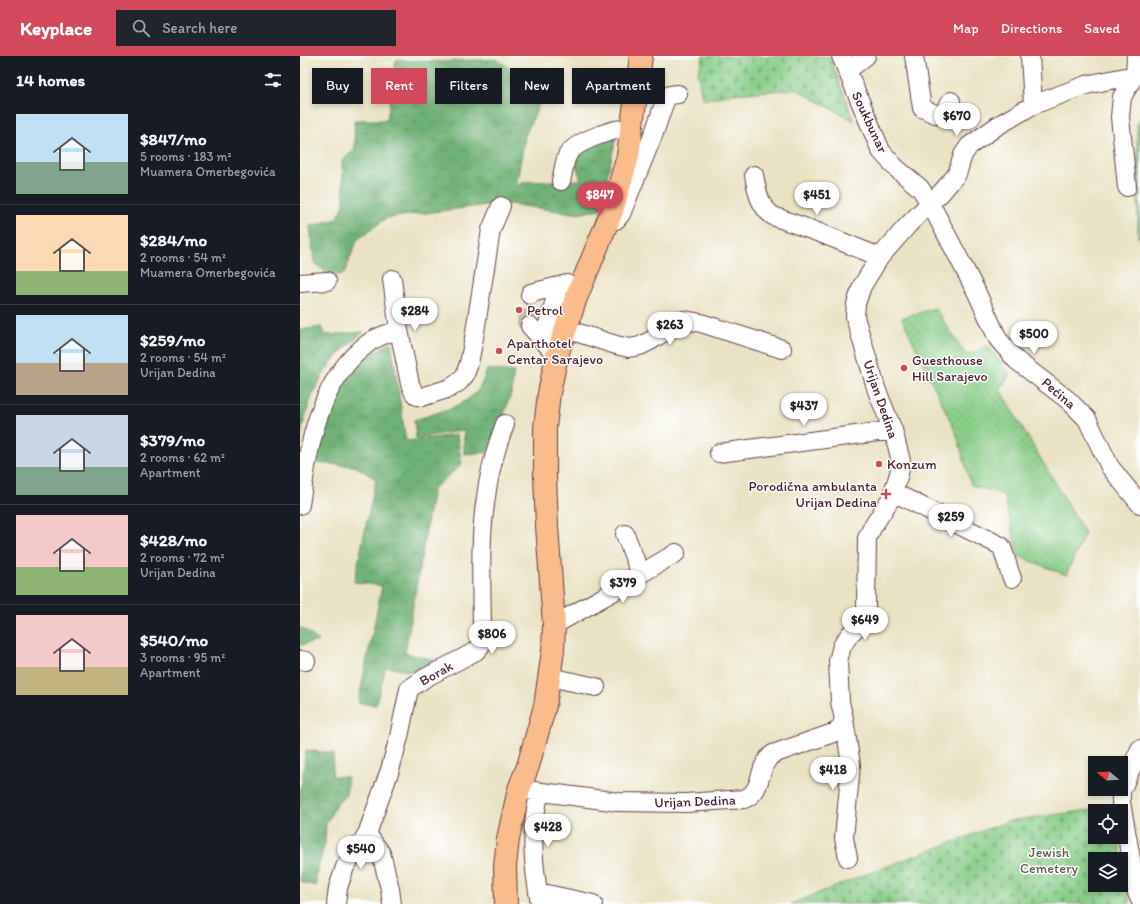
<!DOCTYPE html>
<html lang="en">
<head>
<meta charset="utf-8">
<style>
	:root { --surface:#171b24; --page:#20242c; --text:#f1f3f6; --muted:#9ea1a6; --line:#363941; --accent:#d1495b }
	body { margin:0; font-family:Itim,sans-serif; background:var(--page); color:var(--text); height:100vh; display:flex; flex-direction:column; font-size:15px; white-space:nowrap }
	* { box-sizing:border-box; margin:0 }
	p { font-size:13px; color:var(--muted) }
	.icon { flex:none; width:22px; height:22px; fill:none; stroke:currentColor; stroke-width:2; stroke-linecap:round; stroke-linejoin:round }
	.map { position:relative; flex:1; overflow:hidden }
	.sheet { display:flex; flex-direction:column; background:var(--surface); width:300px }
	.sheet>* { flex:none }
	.top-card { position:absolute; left:12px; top:12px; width:380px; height:36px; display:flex; gap:8px }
	.needle { width:26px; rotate:288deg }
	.tools { position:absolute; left:788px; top:700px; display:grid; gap:8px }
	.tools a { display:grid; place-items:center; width:40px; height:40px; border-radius:0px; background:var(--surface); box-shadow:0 2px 6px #0003; font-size:20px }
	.price { position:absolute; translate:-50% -34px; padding:0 9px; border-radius:14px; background:#fff; color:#222; font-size:13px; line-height:26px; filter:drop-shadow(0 1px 2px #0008) }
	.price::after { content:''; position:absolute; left:50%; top:24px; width:12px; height:9px; margin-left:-6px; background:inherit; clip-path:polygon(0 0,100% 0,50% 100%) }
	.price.current { background:var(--accent); color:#fff }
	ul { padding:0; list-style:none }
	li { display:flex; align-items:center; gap:12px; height:100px; padding:0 16px }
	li+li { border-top:1px solid var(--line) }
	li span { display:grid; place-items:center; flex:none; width:112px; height:80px; border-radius:0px; color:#555 }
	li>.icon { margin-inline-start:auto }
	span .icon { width:48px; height:48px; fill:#fffc; stroke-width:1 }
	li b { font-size:17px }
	h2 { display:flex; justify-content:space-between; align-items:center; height:48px; padding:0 16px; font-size:17px }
	.tag { padding:0 14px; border-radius:0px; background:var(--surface); box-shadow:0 2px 6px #0003; font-size:14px; line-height:36px }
	.tag.current { background:var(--accent); color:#fff }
	header { display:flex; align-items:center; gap:24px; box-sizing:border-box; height:56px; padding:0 20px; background:var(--accent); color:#fff }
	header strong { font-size:19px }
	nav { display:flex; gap:22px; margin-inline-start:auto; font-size:14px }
	.search { width:280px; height:36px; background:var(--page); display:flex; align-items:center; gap:10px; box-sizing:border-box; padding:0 14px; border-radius:0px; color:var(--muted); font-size:15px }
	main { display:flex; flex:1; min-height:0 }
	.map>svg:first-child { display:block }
	.grass { fill:url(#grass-dots); stroke:#6a775a }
	.forest { fill:url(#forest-crowns); stroke:#5c6850 }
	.cemetery { fill:url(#cemetery-stones); stroke:#6a775a; fill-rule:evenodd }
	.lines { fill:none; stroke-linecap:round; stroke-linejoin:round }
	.minor-tunnel { stroke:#c9bca5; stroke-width:18; stroke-dasharray:18 9; stroke-linecap:butt }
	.minor-casing { stroke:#623c42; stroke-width:20 }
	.major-casing { stroke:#623c42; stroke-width:24 }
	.minor { stroke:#fff; stroke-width:18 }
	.major { stroke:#fabc8b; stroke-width:22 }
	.poi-dot { fill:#d1495b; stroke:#fff; stroke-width:1.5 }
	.labels { text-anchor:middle; stroke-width:3; stroke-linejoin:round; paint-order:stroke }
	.street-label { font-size:14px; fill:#4a1f2b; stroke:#fff }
	.poi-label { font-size:14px; fill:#4a1f2b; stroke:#fff; text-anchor:start }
	.park-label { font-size:14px; fill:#605d4c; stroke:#fff }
</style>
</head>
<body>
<header>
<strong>Keyplace</strong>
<div class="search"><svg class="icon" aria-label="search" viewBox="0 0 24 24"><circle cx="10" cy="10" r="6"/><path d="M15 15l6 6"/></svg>Search here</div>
<nav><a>Map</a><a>Directions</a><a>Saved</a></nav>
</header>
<main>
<section class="sheet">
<h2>14 homes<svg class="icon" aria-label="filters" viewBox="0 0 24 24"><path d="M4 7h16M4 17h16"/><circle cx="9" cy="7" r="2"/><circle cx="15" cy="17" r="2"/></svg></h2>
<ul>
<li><span style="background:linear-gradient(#bfe0f5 60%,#7fa58c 0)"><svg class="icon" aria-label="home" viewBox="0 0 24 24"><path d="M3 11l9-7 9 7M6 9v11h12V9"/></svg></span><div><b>$847/mo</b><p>5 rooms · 183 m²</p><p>Muamera Omerbegovića</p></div></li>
<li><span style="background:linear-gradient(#ffd9b3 70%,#8fb573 0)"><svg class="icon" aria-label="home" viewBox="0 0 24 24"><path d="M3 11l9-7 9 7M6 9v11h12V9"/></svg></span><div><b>$284/mo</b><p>2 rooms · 54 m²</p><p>Muamera Omerbegovića</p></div></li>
<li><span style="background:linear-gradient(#bfe0f5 60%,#b9a48a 0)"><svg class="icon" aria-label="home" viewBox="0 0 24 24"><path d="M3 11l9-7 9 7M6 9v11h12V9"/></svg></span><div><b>$259/mo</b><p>2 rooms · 54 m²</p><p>Urijan Dedina</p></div></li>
<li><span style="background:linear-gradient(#c9d6e8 65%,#7fa58c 0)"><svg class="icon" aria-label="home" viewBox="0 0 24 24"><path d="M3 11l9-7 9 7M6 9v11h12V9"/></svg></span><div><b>$379/mo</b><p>2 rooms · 62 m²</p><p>Apartment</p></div></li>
<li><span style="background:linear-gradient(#f6c9c9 65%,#8fb573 0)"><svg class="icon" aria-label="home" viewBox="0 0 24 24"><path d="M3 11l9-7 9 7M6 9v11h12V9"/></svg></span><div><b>$428/mo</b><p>2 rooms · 72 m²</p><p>Urijan Dedina</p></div></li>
<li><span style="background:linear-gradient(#f6c9c9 65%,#c2b280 0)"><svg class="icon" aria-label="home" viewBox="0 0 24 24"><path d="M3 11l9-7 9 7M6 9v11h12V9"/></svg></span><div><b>$540/mo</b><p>3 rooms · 95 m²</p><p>Apartment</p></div></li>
</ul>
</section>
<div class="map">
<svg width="840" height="848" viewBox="0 0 840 848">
	<defs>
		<pattern id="grass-dots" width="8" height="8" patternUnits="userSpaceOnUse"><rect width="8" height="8" fill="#8acf89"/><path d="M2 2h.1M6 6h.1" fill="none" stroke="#79b176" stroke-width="1.8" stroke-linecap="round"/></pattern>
		<pattern id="forest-crowns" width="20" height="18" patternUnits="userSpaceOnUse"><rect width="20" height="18" fill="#6fb275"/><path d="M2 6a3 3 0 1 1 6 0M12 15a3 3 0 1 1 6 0" fill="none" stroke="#5d9060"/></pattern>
		<pattern id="cemetery-stones" width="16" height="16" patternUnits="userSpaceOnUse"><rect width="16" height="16" fill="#8acf89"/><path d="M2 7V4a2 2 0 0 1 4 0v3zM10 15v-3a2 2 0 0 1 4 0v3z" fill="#79b176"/></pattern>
	</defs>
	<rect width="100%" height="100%" fill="#fff"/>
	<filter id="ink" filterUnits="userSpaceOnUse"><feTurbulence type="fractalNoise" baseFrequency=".025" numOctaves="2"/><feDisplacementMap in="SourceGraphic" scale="8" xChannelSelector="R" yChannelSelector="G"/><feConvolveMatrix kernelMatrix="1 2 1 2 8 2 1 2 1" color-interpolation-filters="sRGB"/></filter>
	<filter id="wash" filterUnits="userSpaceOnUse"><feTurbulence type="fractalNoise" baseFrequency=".012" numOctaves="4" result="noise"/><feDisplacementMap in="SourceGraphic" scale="16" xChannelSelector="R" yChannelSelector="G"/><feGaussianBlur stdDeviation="0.9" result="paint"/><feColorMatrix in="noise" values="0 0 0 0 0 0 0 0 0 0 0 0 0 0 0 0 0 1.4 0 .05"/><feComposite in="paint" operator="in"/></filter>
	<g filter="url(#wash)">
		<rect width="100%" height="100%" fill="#e9e3c3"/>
		<path class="grass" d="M 837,64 L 840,64 L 840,181 L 838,182 Z
			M 635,252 L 666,299 L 688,290 L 710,318 L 700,334 L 785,477 L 766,519 L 718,500 L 704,439 L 671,429 L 657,379 L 602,262 Z"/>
		<path class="forest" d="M 196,3 L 245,35 L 225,80 L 216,131 L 223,126 L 281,124 L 274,103 L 284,86 L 317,77 L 300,153 L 279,158 L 209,148 L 188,149 L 86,162 L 57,184 L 44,218 L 31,220 L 14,207 L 10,170 L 37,163 L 44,149 L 42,105 L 55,93 L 54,64 L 87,64 L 96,4 L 140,6 Z
			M 21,271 L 26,279 L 64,276 C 55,284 44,292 36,301 C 16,324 4,355 0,386 L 0,274 Z
			M 91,286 L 106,385 L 157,379 L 162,408 L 133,433 L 105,597 L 135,604 L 112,616 L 86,611 L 76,649 L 58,647 L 82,530 L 54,526 L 76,423 L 55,410 L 14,407 L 21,376 L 33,344 L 58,305 Z
			M 187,313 L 214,316 L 211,337 L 196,383 L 193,396 L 164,398 L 164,374 L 116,382 L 114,364 C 130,359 160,351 172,340 C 180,334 184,323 187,313 Z
			M 0,572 L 4,573 L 19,585 L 0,589 Z
			M 6,694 L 34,697 L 32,720 L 48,721 L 46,740 L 37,747 L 26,768 L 25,787 L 16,819 L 16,830 L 0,826 L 0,739 Z"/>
		<path class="cemetery" d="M 403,0 L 529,0 L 554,65 L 496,33 L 433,38 L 402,44 L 398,18 Z
			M 812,751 L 813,755 L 795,755 L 795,781 L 818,781 L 830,848 L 491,848 L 569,817 L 709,765 ZM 795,803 L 821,803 L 821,829 L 795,829 Z"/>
	</g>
	<g filter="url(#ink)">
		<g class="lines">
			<path class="minor-tunnel" d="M 230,270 L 226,266 L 230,239"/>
			<defs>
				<path id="minor" d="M 541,0 L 581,95 L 596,112 L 620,132 L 630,147 L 641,137 L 657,118 L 663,99 L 669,90 L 697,70 L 733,49 L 786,29 L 835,19 L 840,19
					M 614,0 L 622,52 L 635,58 L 642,58 L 651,45
					M 730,0 L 733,49
					M 547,15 L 566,0
					M 454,119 C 457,135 459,150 473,160 L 520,177 L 580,201
					M 261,125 C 263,117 264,108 267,100 C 275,84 315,73 332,71
					M 827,131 L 820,61 L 822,41 L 835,19 L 836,0
					M 316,164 L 321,158 L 354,77 L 366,42 L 370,39 L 378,38
					M 92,223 L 99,274 L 110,328 L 114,337 L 117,340 L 122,341 L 150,332 L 159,326 L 165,319 L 169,307 L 174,282 L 191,174 L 201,150
					M 0,227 L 27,225
					M 230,239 L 231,237 L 267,228
					M 230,270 L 250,292
					M 266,273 L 316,289 L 329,292 L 340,290 L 350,285 L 378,267 L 385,264 L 401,267 L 482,293
					M 243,285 L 259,230
					M 419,397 L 593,374
					M 593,436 L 701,490 C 706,500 707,511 712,522
					M 0,449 C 8,395 17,331 61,293 C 65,290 69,286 73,284 C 81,279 90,277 99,274
					M 325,478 L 337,509 L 342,517
					M 254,569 L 325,529 L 342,517 L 376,497
					M 0,604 L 6,605
					M 250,621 L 296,631
					M 544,663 L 551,709 L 544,782 L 548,802
					M 840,693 L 821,735 L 821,746 L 837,837 L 840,844
					M 219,733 L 319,746 L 385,747 L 444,743 C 465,735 456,710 473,698 L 536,676 L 541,671 L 544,663 L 540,646 L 538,605 L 542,590 L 550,578 L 558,570 L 566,553 L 567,482 L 572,472 L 591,442 L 599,418 L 601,405 L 593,374 L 577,335 L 555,261 L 556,248 L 562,230 L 580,201 L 608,169 L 630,147 L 676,235 L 698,283 L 716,304 L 768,344 L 787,363 L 810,411 L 840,448
					M 67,778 L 81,797 L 90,833 L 92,848
					M 238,836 L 293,848
					M 36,848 L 38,832 L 45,811 L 67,778 L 90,714 L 99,681 L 109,633 L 125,622 L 176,595 L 181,589 L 182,580 C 182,538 179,491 185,448 C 188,421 195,394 205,368
					M 240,848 C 235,819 231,790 235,760 C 236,752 238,744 240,736"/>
				<path id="major" d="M 206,848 L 205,810 L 208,783 L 219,733 L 228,710 L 245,650 L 253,595 L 254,569 L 247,470 L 245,420 L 245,372 L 249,337 L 257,299 L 276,242 L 312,155 L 328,100 L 341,0"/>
			</defs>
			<use href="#minor" class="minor-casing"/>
			<use href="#major" class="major-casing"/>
			<use href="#minor" class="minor"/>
			<use href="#major" class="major"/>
		</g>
	</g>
	<g class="poi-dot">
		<circle cx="219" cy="254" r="4"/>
		<circle cx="199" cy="295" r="4"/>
		<circle cx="604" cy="312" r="4"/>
		<circle cx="579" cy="408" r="4"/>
		<path d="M584 432h4v4h4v4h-4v4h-4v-4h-4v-4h4z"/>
	</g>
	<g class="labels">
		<g class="street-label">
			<text transform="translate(570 66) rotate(65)" y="5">Soukbunar</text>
			<text transform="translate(759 337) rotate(41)" y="5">Pećina</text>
			<text transform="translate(581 343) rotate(71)" y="5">Urijan Dedina</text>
			<text transform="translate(136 617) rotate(-29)" y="5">Borak</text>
			<text transform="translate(395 745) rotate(-2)" y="5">Urijan Dedina</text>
		</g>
		<g class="poi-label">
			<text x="227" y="259">Petrol</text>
			<text x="207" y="292">Aparthotel<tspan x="207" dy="16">Centar Sarajevo</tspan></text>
			<text x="612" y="309">Guesthouse<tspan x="612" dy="16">Hill Sarajevo</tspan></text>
			<text x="587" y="413">Konzum</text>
			<text x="577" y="435" text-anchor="end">Porodična ambulanta<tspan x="577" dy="16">Urijan Dedina</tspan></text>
		</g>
		<g class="park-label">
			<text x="749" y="801">Jewish<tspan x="749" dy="16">Cemetery</tspan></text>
		</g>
	</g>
</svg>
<div class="tools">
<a><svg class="needle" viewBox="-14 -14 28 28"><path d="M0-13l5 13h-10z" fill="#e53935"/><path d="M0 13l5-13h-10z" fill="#9ea1a6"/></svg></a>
<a><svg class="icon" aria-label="locate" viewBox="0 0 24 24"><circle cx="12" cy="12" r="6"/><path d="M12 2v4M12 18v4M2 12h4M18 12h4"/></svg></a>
<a><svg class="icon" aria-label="layers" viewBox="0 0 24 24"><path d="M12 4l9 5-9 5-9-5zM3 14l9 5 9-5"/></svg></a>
</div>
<b class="price" style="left:657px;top:81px">$670</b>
<b class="price current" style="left:300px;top:160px">$847</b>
<b class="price" style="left:517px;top:160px">$451</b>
<b class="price" style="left:115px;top:276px">$284</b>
<b class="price" style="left:370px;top:290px">$263</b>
<b class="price" style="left:734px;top:299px">$500</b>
<b class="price" style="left:504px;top:371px">$437</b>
<b class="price" style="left:651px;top:482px">$259</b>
<b class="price" style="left:323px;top:548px">$379</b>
<b class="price" style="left:565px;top:585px">$649</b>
<b class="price" style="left:192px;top:599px">$806</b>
<b class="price" style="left:533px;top:735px">$418</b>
<b class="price" style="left:248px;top:792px">$428</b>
<b class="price" style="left:61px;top:814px">$540</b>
<div class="top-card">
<a class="tag">Buy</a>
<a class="tag current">Rent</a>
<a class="tag">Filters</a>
<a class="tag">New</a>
<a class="tag">Apartment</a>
</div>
</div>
</main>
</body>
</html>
